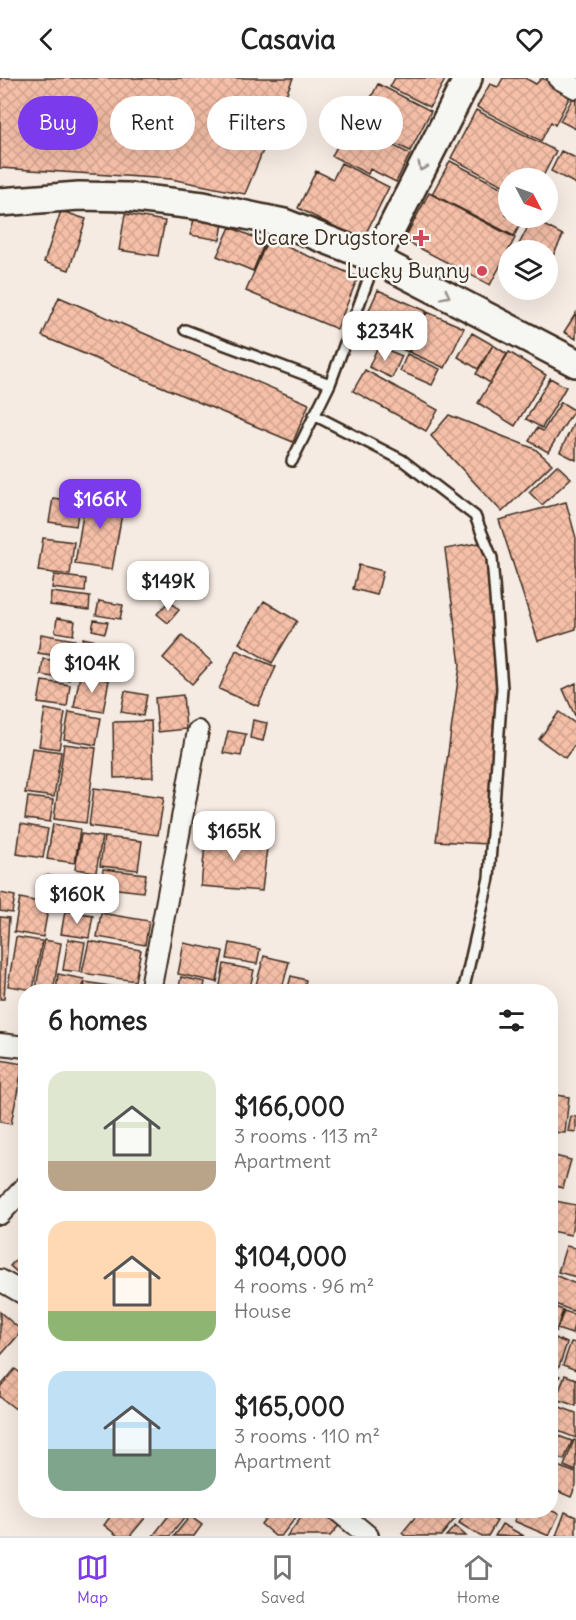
<!DOCTYPE html>
<html lang="en">
<head>
<meta charset="utf-8">
<style>
	:root { --surface:#fff; --page:#f6f6f6; --text:#222; --muted:#767676; --line:#e0e0e0; --accent:#7c3aed }
	body { margin:0; font-family:Delius,sans-serif; background:var(--page); color:var(--text); height:100vh; display:flex; flex-direction:column; font-size:22px; white-space:nowrap }
	* { box-sizing:border-box; margin:0 }
	p { font-size:20px; color:var(--muted) }
	.icon { flex:none; width:33px; height:33px; fill:none; stroke:currentColor; stroke-width:2; stroke-linecap:round; stroke-linejoin:round }
	.map { position:relative; flex:1; overflow:hidden }
	.panel { position:absolute; left:18px; top:906px; width:540px; height:534px; display:flex; flex-direction:column; background:var(--surface); border-radius:24px; box-shadow:0 6px 24px #0002 }
	.panel>* { flex:none }
	.banner { position:absolute; left:18px; top:18px; width:540px; height:54px; display:flex; gap:12px }
	.needle { width:39px; rotate:131deg }
	.tools { position:absolute; left:498px; top:90px; display:grid; gap:12px }
	.tools a { display:grid; place-items:center; width:60px; height:60px; border-radius:50%; background:var(--surface); box-shadow:0 6px 24px #0002; font-size:30px }
	.price { position:absolute; translate:-50% -51px; padding:0 14px; border-radius:12px; background:#fff; color:#222; font-size:20px; line-height:39px; filter:drop-shadow(0 2px 3px #0008) }
	.price::after { content:''; position:absolute; left:50%; top:36px; width:18px; height:14px; margin-left:-9px; background:inherit; clip-path:polygon(0 0,100% 0,50% 100%) }
	.price.selected { background:var(--accent); color:#fff }
	ul { padding:0; list-style:none }
	li { display:flex; align-items:center; gap:18px; height:150px; padding:0 30px }
	li span { display:grid; place-items:center; flex:none; width:168px; height:120px; border-radius:18px; color:#555 }
	li>.icon { margin-inline-start:auto }
	span .icon { width:72px; height:72px; fill:#fffc; stroke-width:1 }
	li b { font-size:26px }
	h2 { display:flex; justify-content:space-between; align-items:center; height:72px; padding:0 30px; font-size:26px }
	.chip { padding:0 21px; border-radius:27px; background:var(--surface); box-shadow:0 6px 24px #0002; font-size:21px; line-height:54px }
	.chip.selected { background:var(--accent); color:#fff }
	header { display:flex; justify-content:space-between; align-items:center; height:78px; padding:0 30px; background:var(--surface); font-size:27px; font-weight:700 }
	.menu { display:flex; justify-content:space-around; align-items:center; height:84px; border-top:2px solid var(--line); background:var(--surface); font-size:16px; color:var(--muted) }
	.menu a { display:grid; justify-items:center; gap:3px }
	.menu .selected { color:var(--accent) }
	.map>svg:first-child { display:block }
	.building { fill:url(#building-cross-hatch); stroke:#3b2a1e; stroke-width:1.5 }
	.lines { fill:none; stroke-linecap:round; stroke-linejoin:round }
	.service-casing { stroke:#3b2a1e; stroke-width:14 }
	.minor-casing { stroke:#3b2a1e; stroke-width:24 }
	.secondary-casing { stroke:#3b2a1e; stroke-width:32 }
	.service { stroke:#f6f6f2; stroke-width:9 }
	.minor { stroke:#f6f6f2; stroke-width:20 }
	.secondary { stroke:#f6f6f2; stroke-width:27 }
	.oneway { stroke:#989088 }
	.poi-dot { fill:#d1495b; stroke:#f6f6f2; stroke-width:2 }
	.labels { text-anchor:middle; stroke-width:5; stroke-linejoin:round; paint-order:stroke }
	.poi-label { font-size:21px; fill:#3b2a1e; stroke:#f6f6f2; text-anchor:end }
</style>
</head>
<body>
<header><svg class="icon" aria-label="back" viewBox="0 0 24 24"><path d="M15 5l-7 7 7 7"/></svg>Casavia<svg class="icon" aria-label="heart" viewBox="0 0 24 24"><path d="M12 20l-8-8c-3-5 5-10 8-4 3-6 11-1 8 4z"/></svg></header>
<div class="map">
<svg width="576" height="1458" viewBox="0 0 576 1458">
	<defs>
		<pattern id="building-cross-hatch" width="8" height="8" patternUnits="userSpaceOnUse" patternTransform="scale(1.5)"><rect width="8" height="8" fill="#f5bfa8"/><path d="M0 0l8 8M0 8l8-8" fill="none" stroke="#d3a490"/></pattern>
	</defs>
	<rect width="100%" height="100%" fill="#f6ebe3"/>
	<filter id="ink" filterUnits="userSpaceOnUse"><feTurbulence type="fractalNoise" baseFrequency=".0167" numOctaves="2"/><feDisplacementMap in="SourceGraphic" scale="12" xChannelSelector="R" yChannelSelector="G"/><feConvolveMatrix kernelMatrix="1 2 1 2 8 2 1 2 1" color-interpolation-filters="sRGB"/></filter>
	<g filter="url(#ink)">
		<path class="building" d="M 0,0 L 293,0 L 245,116 L 171,101 L 0,90 Z
			M 395,0 L 446,0 L 430,29 L 390,9 Z
			M 503,0 L 525,0 L 536,6 L 542,0 L 571,16 L 555,47 L 551,44 L 541,63 L 477,29 L 490,6 L 498,9 Z
			M 378,6 L 431,33 L 410,73 L 357,47 Z
			M 574,18 L 576,19 L 576,51 L 560,43 Z
			M 476,32 L 556,73 L 542,100 L 508,100 L 508,110 L 451,80 Z
			M 349,45 L 410,76 L 396,104 L 370,91 L 368,96 L 332,78 Z
			M 561,73 L 576,80 L 576,106 L 551,93 Z
			M 450,83 L 508,113 L 506,137 L 521,145 L 514,158 L 432,116 Z
			M 341,85 L 389,109 L 362,163 L 298,130 L 316,93 L 333,101 Z
			M 429,115 L 515,160 L 490,207 L 404,162 Z
			M 61,133 L 86,141 L 69,192 L 44,184 Z
			M 125,136 L 165,143 L 158,178 L 119,172 Z
			M 194,141 L 223,146 L 220,162 L 190,157 Z
			M 532,141 L 563,157 L 548,188 L 548,172 L 522,172 L 517,170 Z
			M 230,149 L 265,164 L 253,193 L 217,178 Z
			M 268,161 L 358,199 L 337,251 L 246,213 Z
			M 378,212 L 426,233 L 408,274 L 360,252 Z
			M 59,219 L 309,326 L 293,364 L 42,258 Z
			M 427,234 L 464,250 L 445,290 L 409,274 Z
			M 576,235 L 576,261 L 564,254 Z
			M 472,255 L 493,267 L 478,291 L 458,279 Z
			M 493,267 L 507,276 L 490,305 L 476,296 Z
			M 378,268 L 402,278 L 392,300 L 369,289 Z
			M 509,274 L 546,297 L 515,348 L 478,325 Z
			M 407,276 L 440,291 L 432,307 L 400,293 Z
			M 365,292 L 438,332 L 426,353 L 353,313 Z
			M 550,300 L 566,309 L 542,350 L 526,341 Z
			M 561,324 L 574,332 L 548,374 L 529,363 L 537,350 L 543,353 Z
			M 449,337 L 535,371 L 552,386 L 502,434 L 431,358 Z
			M 576,340 L 576,382 L 560,374 Z
			M 557,387 L 571,400 L 542,427 L 529,414 Z
			M 87,412 L 125,419 L 112,492 L 75,486 Z
			M 53,420 L 80,424 L 76,448 L 49,444 Z
			M 566,424 L 576,460 L 576,551 L 538,563 L 499,442 Z
			M 43,460 L 74,464 L 70,497 L 38,493 Z
			M 485,464 L 499,610 L 487,766 L 436,763 L 460,587 L 445,471 Z
			M 359,487 L 383,493 L 377,517 L 353,511 Z
			M 54,497 L 86,501 L 85,514 L 52,510 Z
			M 51,514 L 90,519 L 89,532 L 50,527 Z
			M 99,523 L 123,527 L 120,541 L 96,537 Z
			M 169,523 L 179,532 L 168,545 L 157,536 Z
			M 264,523 L 297,543 L 272,585 L 239,565 Z
			M 57,540 L 75,543 L 73,557 L 55,554 Z
			M 94,542 L 108,544 L 105,555 L 92,552 Z
			M 41,556 L 75,562 L 72,580 L 38,575 Z
			M 182,558 L 212,584 L 192,606 L 163,580 Z
			M 83,560 L 97,563 L 95,572 L 81,569 Z
			M 236,572 L 276,589 L 258,628 L 219,611 Z
			M 81,574 L 105,578 L 103,595 L 78,592 Z
			M 43,581 L 72,585 L 69,602 L 41,597 Z
			M 80,597 L 109,602 L 103,634 L 74,629 Z
			M 42,603 L 70,607 L 67,629 L 38,625 Z
			M 576,605 L 576,640 L 563,611 Z
			M 125,613 L 147,617 L 143,638 L 121,634 Z
			M 183,617 L 186,651 L 158,654 L 155,620 Z
			M 45,631 L 65,635 L 59,671 L 39,668 Z
			M 69,634 L 101,640 L 96,667 L 64,661 Z
			M 559,634 L 576,646 L 576,665 L 565,680 L 539,661 Z
			M 253,642 L 267,645 L 263,663 L 250,660 Z
			M 151,643 L 153,699 L 114,700 L 113,644 Z
			M 228,653 L 246,656 L 241,678 L 223,675 Z
			M 64,666 L 96,670 L 86,745 L 54,741 Z
			M 32,670 L 61,674 L 54,719 L 25,715 Z
			M 94,710 L 164,719 L 158,757 L 89,748 Z
			M 28,719 L 53,722 L 50,744 L 25,741 Z
			M 21,746 L 48,751 L 43,780 L 17,776 Z
			M 53,746 L 80,751 L 75,785 L 47,781 Z
			M 81,756 L 102,759 L 96,794 L 75,791 Z
			M 206,756 L 268,761 L 262,813 L 201,808 Z
			M 104,759 L 142,763 L 138,792 L 100,788 Z
			M 103,791 L 146,796 L 143,814 L 101,809 Z
			M 45,797 L 71,800 L 67,826 L 41,823 Z
			M 0,815 L 15,818 L 12,835 L 0,833 Z
			M 20,820 L 49,826 L 43,859 L 14,854 Z
			M 65,833 L 93,837 L 89,860 L 61,856 Z
			M 101,835 L 149,843 L 145,867 L 97,859 Z
			M 0,839 L 9,840 L 4,921 L 0,921 Z
			M 16,859 L 42,863 L 33,912 L 8,908 Z
			M 68,861 L 85,864 L 80,894 L 63,892 Z
			M 44,862 L 61,865 L 53,914 L 36,911 Z
			M 89,863 L 141,872 L 135,903 L 82,895 Z
			M 184,865 L 223,873 L 217,904 L 178,896 Z
			M 230,865 L 260,871 L 257,886 L 227,881 Z
			M 264,878 L 289,884 L 281,914 L 254,914 Z
			M 224,886 L 254,892 L 249,914 L 219,912 Z
			M 58,896 L 84,901 L 82,914 L 56,914 Z
			M 291,898 L 306,902 L 303,914 L 287,914 Z
			M 181,899 L 205,904 L 203,914 L 178,914 Z
			M 85,904 L 134,912 L 134,914 L 84,914 Z
			M 0,982 L 23,986 L 11,1046 L 0,1044 Z
			M 550,1016 L 569,1019 L 565,1055 L 550,1054 Z
			M 571,1038 L 576,1039 L 576,1054 L 568,1053 Z
			M 555,1078 L 571,1082 L 563,1110 L 550,1107 Z
			M 550,1122 L 576,1127 L 571,1157 L 550,1153 Z
			M 566,1168 L 576,1170 L 576,1199 L 558,1194 Z
			M 26,1171 L 26,1202 L 10,1188 Z
			M 550,1195 L 576,1206 L 576,1226 L 573,1233 L 550,1224 Z
			M 550,1227 L 563,1232 L 556,1253 L 550,1251 Z
			M 564,1233 L 576,1237 L 572,1256 L 557,1251 Z
			M 0,1234 L 22,1253 L 0,1278 Z
			M 550,1258 L 567,1265 L 559,1289 L 550,1286 Z
			M 571,1264 L 576,1265 L 576,1292 L 563,1287 Z
			M 15,1291 L 26,1299 L 26,1321 L 17,1332 L 0,1319 L 0,1309 Z
			M 550,1294 L 560,1298 L 551,1319 L 550,1319 Z
			M 565,1297 L 576,1301 L 576,1328 L 556,1321 Z
			M 552,1326 L 576,1335 L 576,1360 L 550,1350 Z
			M 550,1355 L 572,1363 L 564,1382 L 550,1376 Z
			M 574,1362 L 576,1363 L 576,1393 L 564,1388 Z
			M 550,1385 L 576,1395 L 576,1407 L 571,1419 L 550,1410 Z
			M 115,1432 L 136,1432 L 145,1440 L 130,1458 L 118,1458 L 104,1447 Z
			M 173,1432 L 180,1432 L 186,1438 L 170,1458 L 153,1458 Z
			M 272,1432 L 302,1432 L 281,1458 L 275,1458 L 261,1446 Z
			M 307,1432 L 325,1432 L 341,1445 L 330,1458 L 287,1458 Z
			M 421,1432 L 453,1432 L 458,1437 L 441,1458 L 405,1458 L 402,1455 Z
			M 467,1432 L 479,1432 L 497,1443 L 488,1458 L 480,1458 L 459,1445 Z
			M 518,1432 L 550,1432 L 559,1436 L 549,1458 L 514,1443 Z
			M 565,1434 L 576,1439 L 576,1458 L 556,1458 Z
			M 190,1438 L 202,1447 L 194,1458 L 174,1458 Z
			M 502,1446 L 524,1458 L 495,1458 Z
			M 455,1448 L 466,1458 L 446,1458 Z"/>
		<g class="lines">
			<defs>
				<path id="service" d="M 185,252 L 330,306
					M 314,337 L 402,382 L 475,438 L 492,480 L 502,610 L 489,800 L 463,914
					M 292,383 L 330,306 L 375,183"/>
				<path id="minor" d="M 558,0 L 576,10
					M 150,914 L 198,653
					M 0,966 L 26,969
					M 0,1136 L 26,1108
					M 0,1202 L 26,1217
					M 337,1432 L 368,1458"/>
				<path id="secondary" d="M 0,124 L 79,118 L 127,119 L 203,128 L 284,145 L 376,181 L 576,285
					M 376,181 L 468,0"/>
			</defs>
			<use href="#service" class="service-casing"/>
			<use href="#minor" class="minor-casing"/>
			<use href="#secondary" class="secondary-casing"/>
			<use href="#service" class="service"/>
			<use href="#minor" class="minor"/>
			<use href="#secondary" class="secondary"/>
		</g>
		<defs><path id="oneway-chevron" d="M-2-3.5L2.5 0L-2 3.5" fill="none" stroke-width="1.6" stroke-linecap="round" stroke-linejoin="round" transform="scale(1.5)"/></defs>
		<g class="oneway">
			<use href="#oneway-chevron" transform="translate(422 89) rotate(117)"/>
			<use href="#oneway-chevron" transform="translate(446 217) rotate(27)"/>
		</g>
	</g>
	<g class="poi-dot">
		<path d="M418 151h6v6h6v6h-6v6h-6v-6h-6v-6h6z"/>
		<circle cx="482" cy="193" r="6"/>
	</g>
	<g class="labels">
		<g class="poi-label">
			<text x="409" y="167">Ucare Drugstore</text>
			<text x="470" y="200">Lucky Bunny</text>
		</g>
	</g>
</svg>
<div class="tools">
<a><svg class="needle" viewBox="-14 -14 28 28"><path d="M0-13l5 13h-10z" fill="#e53935"/><path d="M0 13l5-13h-10z" fill="#767676"/></svg></a>
<a><svg class="icon" aria-label="layers" viewBox="0 0 24 24"><path d="M12 4l9 5-9 5-9-5zM3 14l9 5 9-5"/></svg></a>
</div>
<b class="price" style="left:385px;top:284px">$234K</b>
<b class="price selected" style="left:100px;top:452px">$166K</b>
<b class="price" style="left:168px;top:534px">$149K</b>
<b class="price" style="left:92px;top:616px">$104K</b>
<b class="price" style="left:234px;top:784px">$165K</b>
<b class="price" style="left:77px;top:847px">$160K</b>
<div class="banner">
<a class="chip selected">Buy</a>
<a class="chip">Rent</a>
<a class="chip">Filters</a>
<a class="chip">New</a>
</div>
<section class="panel">
<h2>6 homes<svg class="icon" aria-label="filters" viewBox="0 0 24 24"><path d="M4 7h16M4 17h16"/><circle cx="9" cy="7" r="2"/><circle cx="15" cy="17" r="2"/></svg></h2>
<ul>
<li><span style="background:linear-gradient(#dfe7d0 75%,#b9a48a 0)"><svg class="icon" aria-label="home" viewBox="0 0 24 24"><path d="M3 11l9-7 9 7M6 9v11h12V9"/></svg></span><div><b>$166,000</b><p>3 rooms · 113 m²</p><p>Apartment</p></div></li>
<li><span style="background:linear-gradient(#ffd9b3 75%,#8fb573 0)"><svg class="icon" aria-label="home" viewBox="0 0 24 24"><path d="M3 11l9-7 9 7M6 9v11h12V9"/></svg></span><div><b>$104,000</b><p>4 rooms · 96 m²</p><p>House</p></div></li>
<li><span style="background:linear-gradient(#bfe0f5 65%,#7fa58c 0)"><svg class="icon" aria-label="home" viewBox="0 0 24 24"><path d="M3 11l9-7 9 7M6 9v11h12V9"/></svg></span><div><b>$165,000</b><p>3 rooms · 110 m²</p><p>Apartment</p></div></li>
</ul>
</section>
</div>
<nav class="menu">
<a class="selected"><svg class="icon" aria-label="map" viewBox="0 0 24 24"><path d="M3 6l6-2 6 2 6-2v14l-6 2-6-2-6 2zM9 4v14M15 6v14"/></svg>Map</a>
<a><svg class="icon" aria-label="saved" viewBox="0 0 24 24"><path d="M7 4h10v16l-5-4-5 4z"/></svg>Saved</a>
<a><svg class="icon" aria-label="home" viewBox="0 0 24 24"><path d="M3 11l9-7 9 7M6 9v11h12V9"/></svg>Home</a>
</nav>
</body>
</html>
